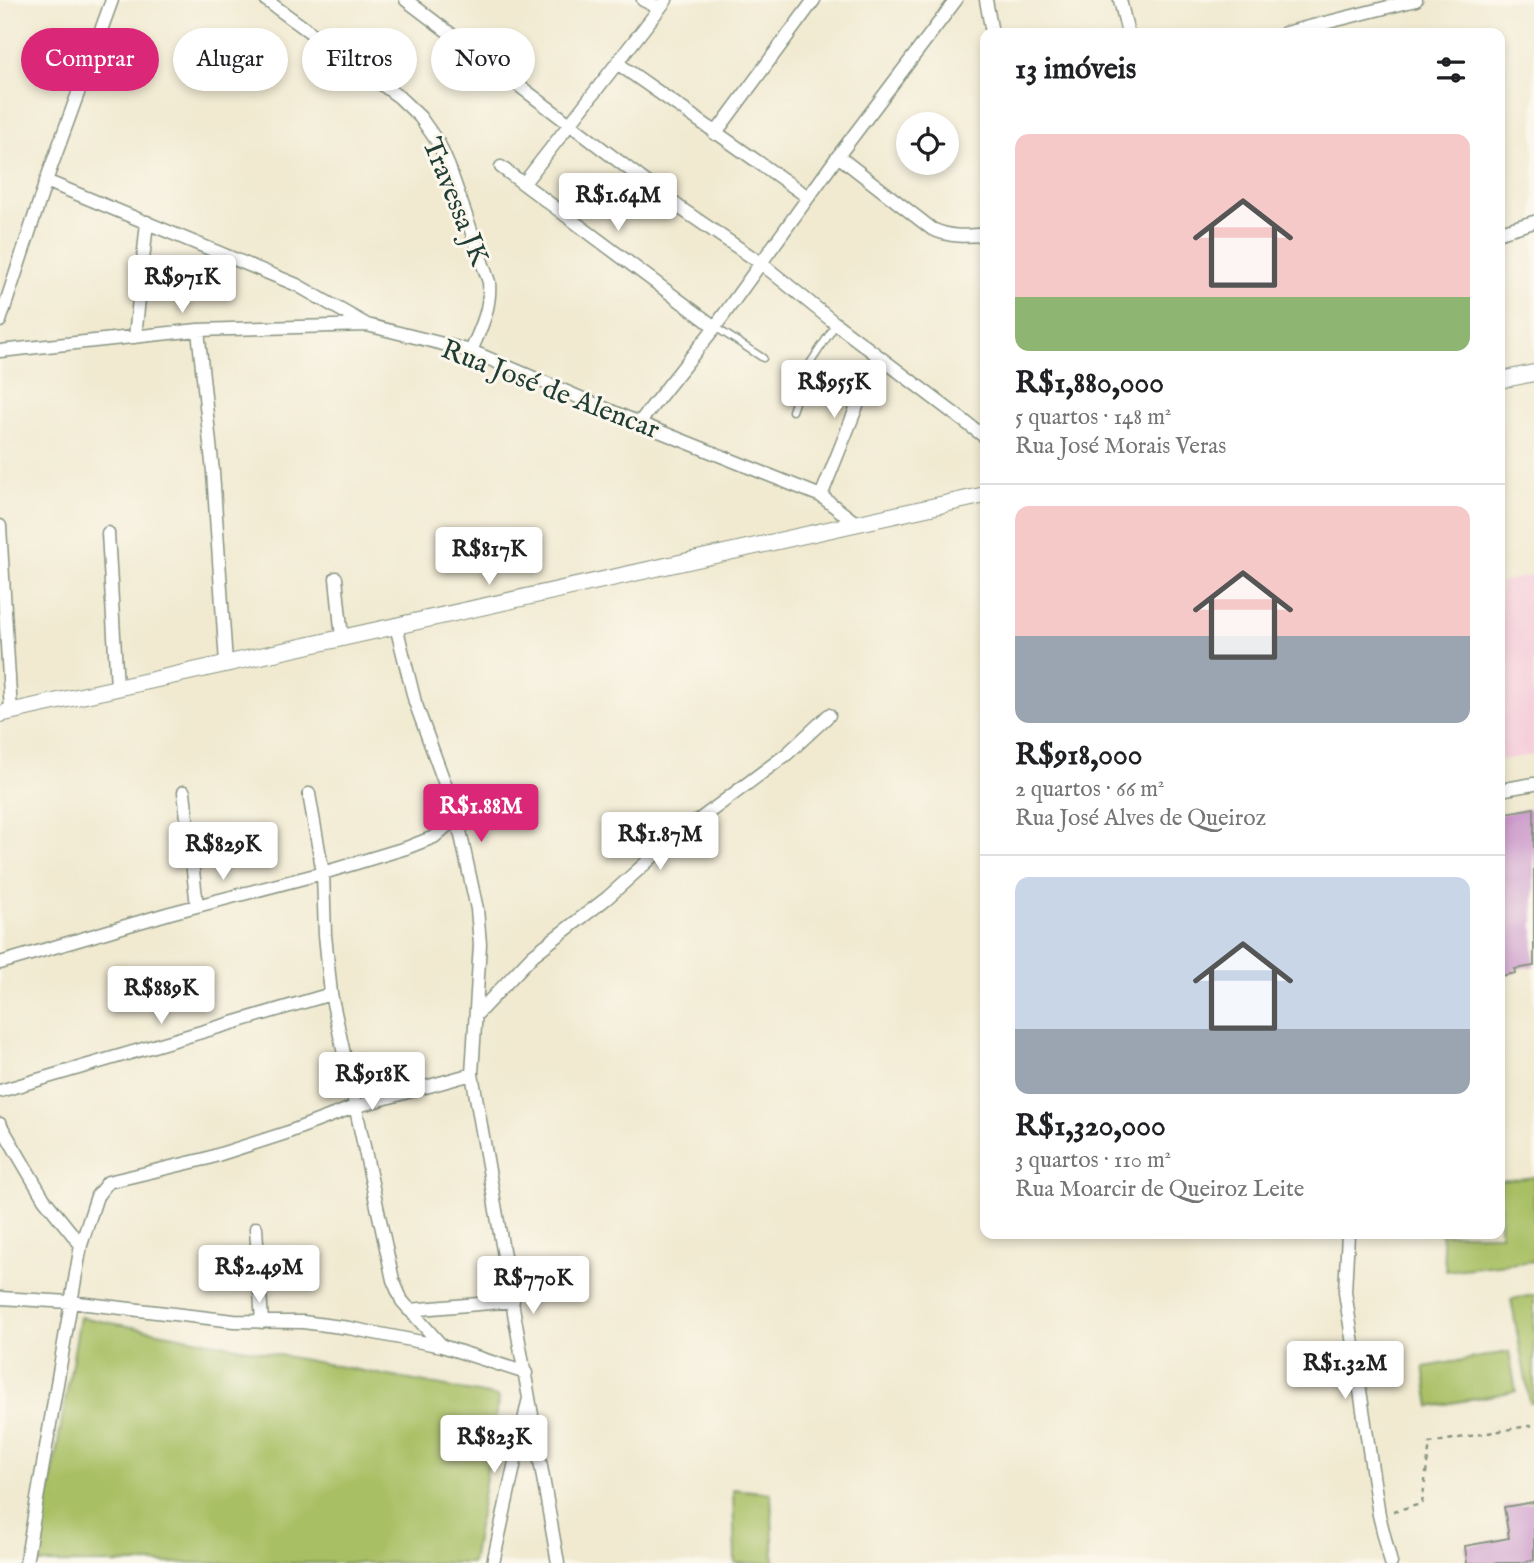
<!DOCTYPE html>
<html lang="pt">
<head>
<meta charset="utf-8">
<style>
	:root { --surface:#fff; --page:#f2f2f2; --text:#202124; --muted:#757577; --line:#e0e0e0; --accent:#db2777 }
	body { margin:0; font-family:"IM FELL English",serif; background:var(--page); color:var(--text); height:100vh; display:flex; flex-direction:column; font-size:26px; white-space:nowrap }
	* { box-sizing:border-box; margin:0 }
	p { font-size:23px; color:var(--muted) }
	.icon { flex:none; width:38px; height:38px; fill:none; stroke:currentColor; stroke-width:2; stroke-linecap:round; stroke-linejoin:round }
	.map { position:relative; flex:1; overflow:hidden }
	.side { position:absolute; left:980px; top:28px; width:525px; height:1211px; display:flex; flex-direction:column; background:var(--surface); border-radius:14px; box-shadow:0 4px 10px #0003 }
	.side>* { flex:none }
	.banner { position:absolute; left:21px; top:28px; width:665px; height:63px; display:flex; gap:14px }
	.controls { position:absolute; left:896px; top:112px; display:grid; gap:14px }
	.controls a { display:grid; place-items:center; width:63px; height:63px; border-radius:50%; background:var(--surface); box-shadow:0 4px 10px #0003; font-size:35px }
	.price { position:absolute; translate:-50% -60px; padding:0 16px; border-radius:7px; background:#fff; color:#222; font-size:23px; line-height:46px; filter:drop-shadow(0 2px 4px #0008) }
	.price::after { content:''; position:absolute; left:50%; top:42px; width:21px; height:16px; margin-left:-10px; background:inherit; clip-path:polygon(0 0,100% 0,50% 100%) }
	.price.current { background:var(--accent); color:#fff }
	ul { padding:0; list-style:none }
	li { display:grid; align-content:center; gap:14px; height:371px; padding:0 35px }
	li+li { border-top:2px solid var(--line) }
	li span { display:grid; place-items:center; height:217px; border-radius:14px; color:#555 }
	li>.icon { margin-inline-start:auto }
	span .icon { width:126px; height:126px; fill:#fffc; stroke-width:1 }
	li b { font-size:30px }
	h2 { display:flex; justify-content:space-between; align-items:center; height:84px; padding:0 35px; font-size:30px }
	.chip { padding:0 24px; border-radius:32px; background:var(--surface); box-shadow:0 4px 10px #0003; font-size:24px; line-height:63px }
	.chip.current { background:var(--accent); color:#fff }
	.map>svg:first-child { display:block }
	.built { fill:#f5cfdb }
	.green { fill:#a8bf64; stroke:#647e4c; stroke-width:2 }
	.building { fill:#c791c8 }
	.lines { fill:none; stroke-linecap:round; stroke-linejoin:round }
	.service-casing { stroke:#889482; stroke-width:9 }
	.minor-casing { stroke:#889482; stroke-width:15 }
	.tertiary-casing { stroke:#889482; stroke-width:18 }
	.path { stroke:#889482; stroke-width:2.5; stroke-dasharray:5 5; stroke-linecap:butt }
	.service { stroke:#fff; stroke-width:6 }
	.minor { stroke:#fff; stroke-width:12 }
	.tertiary { stroke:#fff; stroke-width:16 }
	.labels { text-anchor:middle; stroke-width:6; stroke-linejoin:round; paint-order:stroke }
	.street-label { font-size:28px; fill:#1f3d34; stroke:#fbf7ec }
</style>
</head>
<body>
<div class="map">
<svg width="1534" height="1563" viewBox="0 0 1534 1563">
	<rect width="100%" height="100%" fill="#fbf7ec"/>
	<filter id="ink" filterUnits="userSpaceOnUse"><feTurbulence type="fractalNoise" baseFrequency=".0143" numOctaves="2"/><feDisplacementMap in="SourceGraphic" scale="14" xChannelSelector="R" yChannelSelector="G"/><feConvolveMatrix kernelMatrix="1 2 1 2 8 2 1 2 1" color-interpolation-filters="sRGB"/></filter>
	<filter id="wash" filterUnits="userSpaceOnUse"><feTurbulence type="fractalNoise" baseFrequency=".00686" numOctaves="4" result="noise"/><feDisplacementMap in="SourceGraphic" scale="28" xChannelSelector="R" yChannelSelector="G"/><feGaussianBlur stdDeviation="1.57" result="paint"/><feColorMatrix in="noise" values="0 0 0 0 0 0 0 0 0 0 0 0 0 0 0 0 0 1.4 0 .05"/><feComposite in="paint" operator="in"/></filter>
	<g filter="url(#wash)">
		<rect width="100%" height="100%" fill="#f1ead1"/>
		<path class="built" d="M 1534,575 L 1534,755 L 1500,760 L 1500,582 Z"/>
		<path class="green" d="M 1534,1177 L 1534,1261 L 1446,1271 L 1441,1234 L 1500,1234 L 1500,1181 Z
			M 1534,1295 L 1534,1402 L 1530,1403 L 1511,1299 Z
			M 80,1317 L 499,1397 L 472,1563 L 37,1563 Z
			M 1509,1352 L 1516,1391 L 1430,1407 L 1424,1367 Z
			M 733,1489 L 771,1493 L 774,1563 L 735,1563 Z"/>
		<g id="blocks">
			<path class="building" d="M 1534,808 L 1534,966 L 1515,969 L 1516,973 L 1500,976 L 1500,814 Z
				M 1534,1502 L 1534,1560 L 1519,1563 L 1467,1563 L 1465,1546 L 1509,1538 L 1504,1507 Z"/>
		</g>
	</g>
	<g filter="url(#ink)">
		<use href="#blocks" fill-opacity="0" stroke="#889482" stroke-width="2"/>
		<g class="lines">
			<defs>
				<path id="service" d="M 715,327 L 763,358
					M 792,411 L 807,368 L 836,324"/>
				<path id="minor" d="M 266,0 L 399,97 L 420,117 L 439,144 L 449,167 L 489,282 C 491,308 481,328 471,351
					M 406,0 L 683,210 L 762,264 L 836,324 L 985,437
					M 643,0 L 660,8
					M 986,0 L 992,33
					M 1120,0 L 1128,33
					M 1285,33 L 1416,0
					M 617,63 L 808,197
					M 715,134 L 814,0
					M 838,156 L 932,229 C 950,237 966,237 985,234
					M 501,167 L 715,327
					M 46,181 L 297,285 L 367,325 L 471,351 L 639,423 L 821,496 L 857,524
					M 524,183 L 666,0
					M 1500,232 L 1534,222
					M 0,321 L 46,181 L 112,0
					M 198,330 L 213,472 L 226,663
					M 135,337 L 147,222
					M 0,351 L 198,330 L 367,325
					M 639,423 L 715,327 L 838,156 L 956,0
					M 821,496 L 877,356
					M 0,526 L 11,712
					M 108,533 L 117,687
					M 336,578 L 342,638
					M 396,626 L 415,702 L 457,817 L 477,909 L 480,944 L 472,1074 L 558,1563
					M 1500,790 L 1534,784
					M 184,792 L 197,906
					M 309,794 L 323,873 L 325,935 L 331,994 L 393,1280 L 402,1301 L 442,1346
					M 0,963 L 170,913 L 323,873 L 406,848 L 434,837 L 457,817
					M 476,1015 L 533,955 L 607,898 L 668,843 L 787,754 L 829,715
					M 0,1091 L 331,994
					M 0,1124 L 44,1199 L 81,1245 L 26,1563
					M 256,1228 L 262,1322
					M 1348,1234 L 1345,1292 L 1379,1515 L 1391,1563
					M 81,1245 L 97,1196 L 108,1182 L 205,1159 L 286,1133 L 354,1107 L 472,1074
					M 0,1298 L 70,1302 L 234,1321 L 303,1322 L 349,1328 L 442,1346 L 526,1373
					M 409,1310 L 513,1301
					M 493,1563 L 528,1402"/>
				<path id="tertiary" d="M 1500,380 L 1534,373
					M 0,714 L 985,495"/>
			</defs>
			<use href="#service" class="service-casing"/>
			<use href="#minor" class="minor-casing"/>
			<use href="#tertiary" class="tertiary-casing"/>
			<path class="path" d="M 1393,1511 L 1422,1504 L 1430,1443 L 1534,1425"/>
			<use href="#service" class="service"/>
			<use href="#minor" class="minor"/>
			<use href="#tertiary" class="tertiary"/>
		</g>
	</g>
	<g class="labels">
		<g class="street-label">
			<text transform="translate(457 201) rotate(68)" y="10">Travessa JK</text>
			<text transform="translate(551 388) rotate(21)" y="10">Rua José de Alencar</text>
		</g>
	</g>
</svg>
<div class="controls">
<a><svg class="icon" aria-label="locate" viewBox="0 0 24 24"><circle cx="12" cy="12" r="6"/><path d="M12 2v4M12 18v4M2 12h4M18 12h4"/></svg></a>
</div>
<b class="price" style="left:618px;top:233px">R$1.64M</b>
<b class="price" style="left:182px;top:315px">R$971K</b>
<b class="price" style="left:834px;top:420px">R$955K</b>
<b class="price" style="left:489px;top:587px">R$817K</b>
<b class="price current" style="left:481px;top:844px">R$1.88M</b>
<b class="price" style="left:660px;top:872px">R$1.87M</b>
<b class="price" style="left:223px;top:882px">R$829K</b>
<b class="price" style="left:161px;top:1026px">R$889K</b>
<b class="price" style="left:372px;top:1112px">R$918K</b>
<b class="price" style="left:259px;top:1305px">R$2.49M</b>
<b class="price" style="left:533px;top:1316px">R$770K</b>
<b class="price" style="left:1345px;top:1401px">R$1.32M</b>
<b class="price" style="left:494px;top:1475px">R$823K</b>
<div class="banner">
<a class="chip current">Comprar</a>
<a class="chip">Alugar</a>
<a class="chip">Filtros</a>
<a class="chip">Novo</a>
</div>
<section class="side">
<h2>13 imóveis<svg class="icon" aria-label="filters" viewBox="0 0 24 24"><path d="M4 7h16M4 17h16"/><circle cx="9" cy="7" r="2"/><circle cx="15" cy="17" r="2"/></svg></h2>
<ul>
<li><span style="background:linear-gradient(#f6c9c9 75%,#8fb573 0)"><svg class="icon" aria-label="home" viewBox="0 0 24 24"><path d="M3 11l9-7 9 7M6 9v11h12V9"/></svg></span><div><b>R$1,880,000</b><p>5 quartos · 148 m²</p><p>Rua José Morais Veras</p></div></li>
<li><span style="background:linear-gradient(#f6c9c9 60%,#9aa5b1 0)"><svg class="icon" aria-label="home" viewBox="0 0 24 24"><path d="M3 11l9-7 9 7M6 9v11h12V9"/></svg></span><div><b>R$918,000</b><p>2 quartos · 66 m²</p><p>Rua José Alves de Queiroz</p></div></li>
<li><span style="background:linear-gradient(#c9d6e8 70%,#9aa5b1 0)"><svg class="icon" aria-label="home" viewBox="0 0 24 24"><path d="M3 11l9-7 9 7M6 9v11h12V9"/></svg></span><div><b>R$1,320,000</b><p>3 quartos · 110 m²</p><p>Rua Moarcir de Queiroz Leite</p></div></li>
</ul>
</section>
</div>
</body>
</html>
